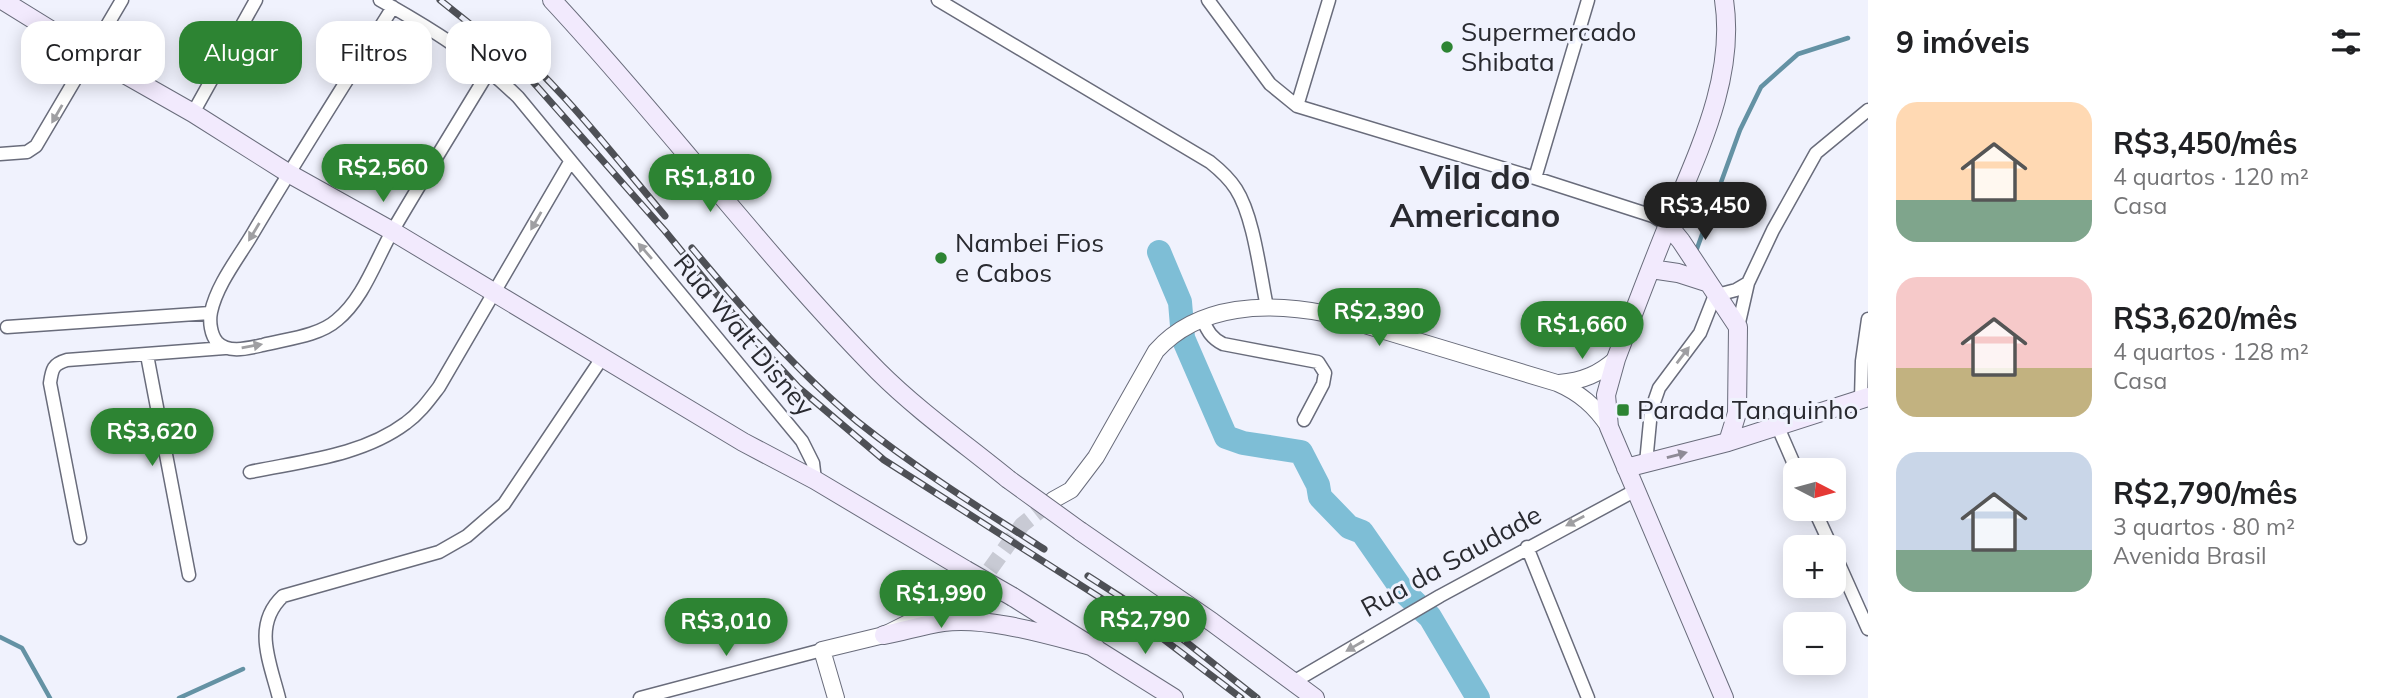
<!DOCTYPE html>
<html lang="pt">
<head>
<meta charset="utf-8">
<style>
	:root { --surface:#fff; --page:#f2f2f2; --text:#202124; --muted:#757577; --accent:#2d8433 }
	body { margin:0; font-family:Mulish,sans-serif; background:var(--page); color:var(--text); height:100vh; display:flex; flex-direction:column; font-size:26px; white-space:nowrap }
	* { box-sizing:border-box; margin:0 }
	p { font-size:23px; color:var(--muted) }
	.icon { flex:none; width:38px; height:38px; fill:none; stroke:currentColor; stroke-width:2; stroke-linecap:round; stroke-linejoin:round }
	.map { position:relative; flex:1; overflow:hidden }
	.side { display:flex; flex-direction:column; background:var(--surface); width:525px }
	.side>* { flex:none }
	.top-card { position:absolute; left:21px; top:21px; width:665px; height:63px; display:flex; gap:14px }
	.needle { width:46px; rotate:96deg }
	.buttons { position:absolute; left:1783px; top:458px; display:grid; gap:14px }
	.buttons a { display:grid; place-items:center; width:63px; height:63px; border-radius:14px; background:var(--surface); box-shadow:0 4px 18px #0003; font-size:35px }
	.price { position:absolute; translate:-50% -60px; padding:0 16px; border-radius:24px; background:var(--accent); color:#fff; font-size:23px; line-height:46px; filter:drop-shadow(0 2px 4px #0008) }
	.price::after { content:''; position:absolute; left:50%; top:42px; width:21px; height:16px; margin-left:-10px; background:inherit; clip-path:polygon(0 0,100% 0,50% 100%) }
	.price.active { background:#222; color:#fff }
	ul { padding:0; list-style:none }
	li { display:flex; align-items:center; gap:21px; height:175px; padding:0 28px }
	li span { display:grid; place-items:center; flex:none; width:196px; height:140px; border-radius:21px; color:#555 }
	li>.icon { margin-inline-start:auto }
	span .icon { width:84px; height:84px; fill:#fffc; stroke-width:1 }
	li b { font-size:30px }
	h2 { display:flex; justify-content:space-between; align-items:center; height:84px; padding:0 28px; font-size:30px }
	.pill { padding:0 24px; border-radius:21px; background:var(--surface); box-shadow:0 4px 18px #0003; font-size:24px; line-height:63px }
	.pill.active { background:var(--accent); color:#fff }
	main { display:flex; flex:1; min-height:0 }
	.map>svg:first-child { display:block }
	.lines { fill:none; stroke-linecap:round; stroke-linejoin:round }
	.stream { stroke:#6492a4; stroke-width:4.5 }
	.river { stroke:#7ebed6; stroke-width:24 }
	.tertiary-tunnel { stroke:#c8cad4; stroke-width:16; stroke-dasharray:16 8; stroke-linecap:butt }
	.minor-casing { stroke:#696c7b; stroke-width:15 }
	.tertiary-casing { stroke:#696c7b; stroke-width:18 }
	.secondary-casing { stroke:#696c7b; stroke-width:20 }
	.minor { stroke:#fff; stroke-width:12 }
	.tertiary { stroke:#fff; stroke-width:16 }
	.secondary { stroke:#f2eafd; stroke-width:18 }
	.rail-casing { stroke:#4e5056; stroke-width:7 }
	.rail { stroke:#f0f2fd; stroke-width:4.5; stroke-dasharray:13; stroke-linecap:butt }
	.secondary-bridge-casing { stroke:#696c7b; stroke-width:20; stroke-linecap:butt }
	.secondary-bridge { stroke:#f2eafd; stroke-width:18 }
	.oneway { fill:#9f9fa2 }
	.oneway2 { fill:#8e8a96 }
	.poi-dot { fill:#2d8433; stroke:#f0f2fd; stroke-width:2.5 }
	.labels { text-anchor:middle; stroke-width:6; stroke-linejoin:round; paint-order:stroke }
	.poi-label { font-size:26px; fill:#292a30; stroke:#f0f2fd; text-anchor:start }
	.street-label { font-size:26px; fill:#292a30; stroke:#f0f2fd }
	.district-label { font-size:33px; font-weight:bold; fill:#292a30; stroke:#f0f2fd }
</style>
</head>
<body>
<main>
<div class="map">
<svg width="1868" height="698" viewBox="0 0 1868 698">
	<rect width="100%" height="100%" fill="#f0f2fd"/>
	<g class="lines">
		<path class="stream" d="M 1695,254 L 1740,130 L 1761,87 L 1798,54 L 1848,38
			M 0,637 L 22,648 L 50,698
			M 179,698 L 243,669"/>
		<path class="river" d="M 1159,252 L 1180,302 L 1183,338 L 1226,437 L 1243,443 L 1301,452 L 1318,485 L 1320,497 L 1349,527 L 1362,532 L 1403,591 L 1430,617 L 1478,698"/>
		<path class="tertiary-tunnel" d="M 976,589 L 1022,525 L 1053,500"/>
		<defs>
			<path id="minor" d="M 380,0 C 430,28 477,57 518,97 L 802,441 L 813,463 L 815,480
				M 938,0 L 1210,162 C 1220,170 1229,178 1236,189 C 1254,217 1260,274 1267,307
				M 1208,0 L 1270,84 L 1297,106 L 1535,178 L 1653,216 L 1668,225
				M 393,7 C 346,82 298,157 253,233 C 239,257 217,284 211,312 C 209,322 211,335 217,342 C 228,354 249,348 263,345 C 287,339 319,336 337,320 C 364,298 376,259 393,230 C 424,177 457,124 489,71
				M 1297,106 L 1329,0
				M 193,113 L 256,0
				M 0,154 L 27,152 L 36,146 L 122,0
				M 1535,178 L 1588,0
				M 1202,319 C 1208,331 1211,338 1223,344 L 1318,362 L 1325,373 L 1323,384 L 1304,420
				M 7,327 L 210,313
				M 1738,327 L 1748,283 L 1773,230 L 1816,153 L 1868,110
				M 147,355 L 189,575
				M 1861,399 L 1862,361 L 1868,319
				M 1777,425 L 1797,471
				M 1646,463 L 1651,411 L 1659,388 L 1700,333 L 1713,300 L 1717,295 L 1736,290 L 1748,283
				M 250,472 C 302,461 362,456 406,423 C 420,413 429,400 439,387 L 570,162
				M 1814,509 L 1832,548
				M 80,538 L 50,383 C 52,369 53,364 67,360 L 225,348
				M 1527,547 L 1588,698
				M 1834,553 L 1868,629
				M 1295,681 L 1440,596 L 1636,490
				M 279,698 C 270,662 252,625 283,596 L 439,552 L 467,536 L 504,504 L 602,358
				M 640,698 L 822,650"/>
			<path id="tertiary" d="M 1559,383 C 1583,381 1599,374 1616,359
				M 1053,500 L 1071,490 L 1096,457 L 1156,351 C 1199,303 1269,302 1328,314 L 1557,383 C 1580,393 1595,406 1609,427
				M 836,698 L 822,650 L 884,635 L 924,615 L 954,608 L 973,594"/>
			<path id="secondary" d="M 2,0 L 91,55 L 193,113 L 288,173 L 392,231 L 743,442 L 815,480 L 966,570
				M 552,0 C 664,120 762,253 878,371 C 917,410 965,444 1008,479
				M 1724,0 C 1736,78 1697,154 1668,225 C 1650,269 1633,314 1616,359 L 1606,395 L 1609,427 L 1724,698
				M 1668,225 L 1681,241 L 1738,327 L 1737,413 L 1728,442
				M 1651,269 L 1678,273 L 1709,283
				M 1626,468 L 1728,442 L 1868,397
				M 1080,531 L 1212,622 L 1315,698
				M 1013,597 L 1174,698
				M 884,635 C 904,631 924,625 943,622 C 989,616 1051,636 1095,647"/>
		</defs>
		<use href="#minor" class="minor-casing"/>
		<use href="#tertiary" class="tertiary-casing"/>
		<use href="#secondary" class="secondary-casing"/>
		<use href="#minor" class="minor"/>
		<use href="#tertiary" class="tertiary"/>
		<use href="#secondary" class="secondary"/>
		<defs>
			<path id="rail" d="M 440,0 L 510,56 L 665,231 L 751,336 L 799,388 L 884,460 L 1154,632 L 1241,698
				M 490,26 C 557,81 610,151 665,216
				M 692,248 C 744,310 796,371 858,422 C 917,469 981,509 1044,549
				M 1088,576 L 1166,626 L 1257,698"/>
		</defs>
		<use href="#rail" class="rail-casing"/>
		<use href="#rail" class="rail"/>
		<defs>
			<path id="secondary-bridge" d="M 1008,479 L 1080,531
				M 966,570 L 1013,597"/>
		</defs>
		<use href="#secondary-bridge" class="secondary-bridge-casing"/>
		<use href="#secondary-bridge" class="secondary-bridge"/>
	</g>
	<defs><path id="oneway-solid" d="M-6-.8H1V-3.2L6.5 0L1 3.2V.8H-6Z" transform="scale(1.75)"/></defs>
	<g class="oneway">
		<use href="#oneway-solid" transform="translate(57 114) rotate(120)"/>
		<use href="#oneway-solid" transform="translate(536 221) rotate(120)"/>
		<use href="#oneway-solid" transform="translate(254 232) rotate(121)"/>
		<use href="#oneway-solid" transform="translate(645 251) rotate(-131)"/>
		<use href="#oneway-solid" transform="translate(252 346) rotate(-10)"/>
		<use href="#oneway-solid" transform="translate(1683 355) rotate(-53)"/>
		<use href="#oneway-solid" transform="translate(1575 521) rotate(152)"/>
		<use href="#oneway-solid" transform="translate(1355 646) rotate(150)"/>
	</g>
	<use class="oneway2" href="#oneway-solid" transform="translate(1677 455) rotate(-15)"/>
	<g class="poi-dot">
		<circle cx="1447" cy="47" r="7"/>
		<circle cx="941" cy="258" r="7"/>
		<rect x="1616" y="403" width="14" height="14" rx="3.5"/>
	</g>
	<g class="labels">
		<g class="poi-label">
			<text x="1461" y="41">Supermercado<tspan x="1461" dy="30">Shibata</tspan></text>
			<text x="955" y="252">Nambei Fios<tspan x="955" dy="30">e Cabos</tspan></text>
			<text x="1637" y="419">Parada Tanquinho</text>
		</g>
		<g class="street-label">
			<text transform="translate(744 335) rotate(50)" y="9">Rua Walt Disney</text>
			<text transform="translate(1451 561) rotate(-29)" y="9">Rua da Saudade</text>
		</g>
		<g class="district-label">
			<text x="1475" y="189">Vila do<tspan x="1475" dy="38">Americano</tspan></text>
		</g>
	</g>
</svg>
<div class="buttons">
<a><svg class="needle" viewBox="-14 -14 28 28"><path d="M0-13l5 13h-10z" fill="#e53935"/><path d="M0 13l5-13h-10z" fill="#757577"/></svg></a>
<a>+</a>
<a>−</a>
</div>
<b class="price" style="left:383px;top:204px">R$2,560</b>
<b class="price" style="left:710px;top:214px">R$1,810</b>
<b class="price active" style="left:1705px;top:242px">R$3,450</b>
<b class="price" style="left:1379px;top:348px">R$2,390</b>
<b class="price" style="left:1582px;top:361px">R$1,660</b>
<b class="price" style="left:152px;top:468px">R$3,620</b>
<b class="price" style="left:941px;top:630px">R$1,990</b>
<b class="price" style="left:1145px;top:656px">R$2,790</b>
<b class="price" style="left:726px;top:658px">R$3,010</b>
<div class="top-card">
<a class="pill">Comprar</a>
<a class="pill active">Alugar</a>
<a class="pill">Filtros</a>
<a class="pill">Novo</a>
</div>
</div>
<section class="side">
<h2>9 imóveis<svg class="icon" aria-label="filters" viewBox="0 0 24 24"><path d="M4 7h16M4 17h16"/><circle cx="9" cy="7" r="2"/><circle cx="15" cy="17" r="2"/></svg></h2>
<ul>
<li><span style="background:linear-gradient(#ffd9b3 70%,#7fa58c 0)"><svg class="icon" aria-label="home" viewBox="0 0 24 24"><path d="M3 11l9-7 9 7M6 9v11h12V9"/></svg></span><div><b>R$3,450/mês</b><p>4 quartos · 120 m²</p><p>Casa</p></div></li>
<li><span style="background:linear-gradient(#f6c9c9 65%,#c2b280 0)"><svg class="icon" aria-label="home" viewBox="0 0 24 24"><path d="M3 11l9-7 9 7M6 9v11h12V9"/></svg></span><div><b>R$3,620/mês</b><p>4 quartos · 128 m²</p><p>Casa</p></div></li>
<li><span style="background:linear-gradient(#c9d6e8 70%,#7fa58c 0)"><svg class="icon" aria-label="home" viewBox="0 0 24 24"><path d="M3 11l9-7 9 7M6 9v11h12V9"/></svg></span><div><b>R$2,790/mês</b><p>3 quartos · 80 m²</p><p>Avenida Brasil</p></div></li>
</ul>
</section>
</main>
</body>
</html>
